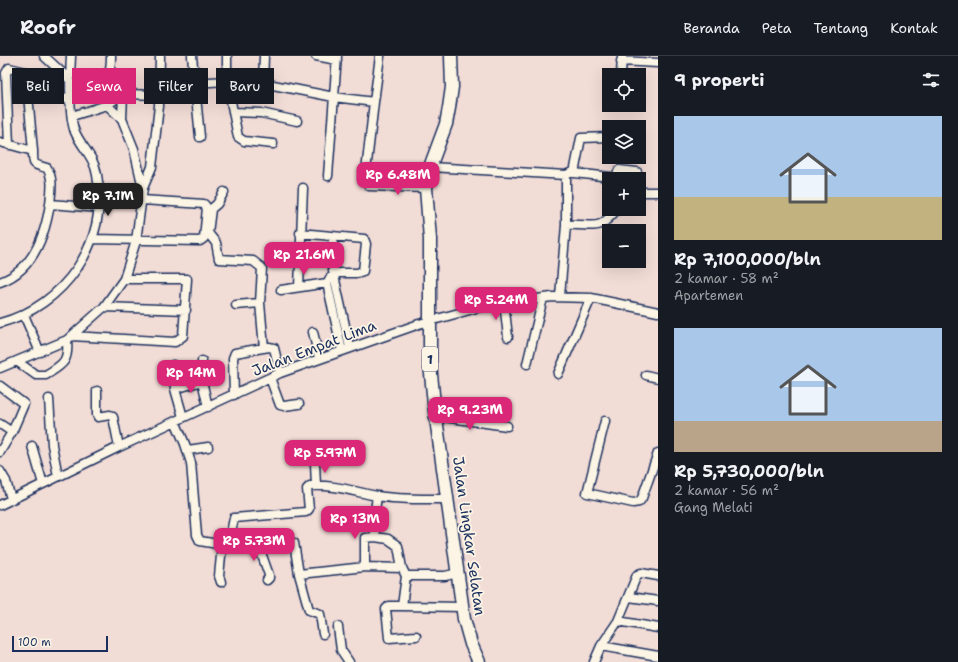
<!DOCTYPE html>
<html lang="id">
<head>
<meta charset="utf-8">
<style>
	:root { --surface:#171b24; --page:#20242c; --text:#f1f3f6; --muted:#9ea1a6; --line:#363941; --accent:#db2777 }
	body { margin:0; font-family:"Shantell Sans",sans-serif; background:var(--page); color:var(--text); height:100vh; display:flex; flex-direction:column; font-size:15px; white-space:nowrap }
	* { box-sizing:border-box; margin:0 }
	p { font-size:13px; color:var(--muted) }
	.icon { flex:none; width:22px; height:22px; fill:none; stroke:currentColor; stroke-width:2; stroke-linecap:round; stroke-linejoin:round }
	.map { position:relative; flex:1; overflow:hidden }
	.panel { display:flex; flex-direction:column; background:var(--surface); width:300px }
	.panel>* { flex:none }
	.banner { position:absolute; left:12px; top:12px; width:380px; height:36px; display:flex; gap:8px }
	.buttons { position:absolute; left:602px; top:12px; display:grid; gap:8px }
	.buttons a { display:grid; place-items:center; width:44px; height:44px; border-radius:0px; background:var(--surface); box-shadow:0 4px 16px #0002; font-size:20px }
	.scale { position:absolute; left:12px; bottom:10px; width:96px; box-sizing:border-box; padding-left:4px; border:2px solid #1b2f5e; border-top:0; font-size:11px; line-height:14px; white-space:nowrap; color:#1b2f5e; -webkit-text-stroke:3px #fcf5e5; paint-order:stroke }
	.price { position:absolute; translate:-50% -34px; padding:0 9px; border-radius:8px; background:var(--accent); color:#fff; font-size:13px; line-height:26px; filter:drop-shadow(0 1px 2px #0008) }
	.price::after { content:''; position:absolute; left:50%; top:24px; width:12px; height:9px; margin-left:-6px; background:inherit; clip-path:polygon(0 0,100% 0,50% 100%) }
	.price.active { background:#222; color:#fff }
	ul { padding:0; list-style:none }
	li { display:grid; align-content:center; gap:8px; height:212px; padding:0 16px }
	li span { display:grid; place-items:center; height:124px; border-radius:0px; color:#555 }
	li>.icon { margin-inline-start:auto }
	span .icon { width:72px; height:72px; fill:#fffc; stroke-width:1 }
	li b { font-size:17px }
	h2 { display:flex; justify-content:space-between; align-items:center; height:48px; padding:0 16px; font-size:17px }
	.tag { padding:0 14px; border-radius:0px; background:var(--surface); box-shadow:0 4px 16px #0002; font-size:14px; line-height:36px }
	.tag.active { background:var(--accent); color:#fff }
	header { display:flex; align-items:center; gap:24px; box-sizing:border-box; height:56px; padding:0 20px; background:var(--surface); border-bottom:1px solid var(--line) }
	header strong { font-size:19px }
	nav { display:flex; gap:22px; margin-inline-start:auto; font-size:14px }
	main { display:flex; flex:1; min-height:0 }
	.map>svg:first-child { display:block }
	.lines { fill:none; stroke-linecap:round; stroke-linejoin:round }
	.minor-casing { stroke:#1b2f5e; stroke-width:11 }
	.highway-casing { stroke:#1b2f5e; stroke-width:15 }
	.minor { stroke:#fcf5e5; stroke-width:8 }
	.highway { stroke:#fcf5e5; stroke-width:12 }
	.labels { text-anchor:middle; stroke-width:3.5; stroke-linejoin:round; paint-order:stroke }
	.shield { fill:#fcf5e5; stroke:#5e6a86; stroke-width:1 }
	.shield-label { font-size:14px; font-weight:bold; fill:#1b2f5e }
	.street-label { font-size:15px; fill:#1b2f5e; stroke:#fcf5e5 }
</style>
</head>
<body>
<header>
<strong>Roofr</strong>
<nav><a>Beranda</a><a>Peta</a><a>Tentang</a><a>Kontak</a></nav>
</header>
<main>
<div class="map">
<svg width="658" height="606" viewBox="0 0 658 606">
	<rect width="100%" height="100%" fill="#f2dcd6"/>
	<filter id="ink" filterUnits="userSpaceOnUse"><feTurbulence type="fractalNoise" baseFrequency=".025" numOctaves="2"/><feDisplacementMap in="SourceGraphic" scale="8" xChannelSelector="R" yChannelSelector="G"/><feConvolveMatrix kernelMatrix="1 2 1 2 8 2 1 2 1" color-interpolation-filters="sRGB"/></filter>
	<g filter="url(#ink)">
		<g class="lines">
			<defs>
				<path id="minor" d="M 44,0 L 70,24
					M 192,0 L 200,81
					M 227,0 L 227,25 L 238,81 L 244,85 L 273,88
					M 316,0 L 337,4
					M 621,5 L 658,7
					M 26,17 L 71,46
					M 621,19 L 622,0
					M 193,27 L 227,25 L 263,27 L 334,41 L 374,46 L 380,0
					M 263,27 L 264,0
					M 71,36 C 99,39 111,30 111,0
					M 107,49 L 122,63 L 134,93 L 143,132
					M 234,56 L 261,57 L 297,65
					M 72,60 L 107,49 L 123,38 L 160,39
					M 122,63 L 123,38
					M 0,86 L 33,95 C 33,110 33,108 47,112 C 54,123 51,136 50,148 L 100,152
					M 9,89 L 6,17 L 9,12 L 26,16 L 33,95
					M 430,111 L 566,119 L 570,117 L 574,117 L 581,82 L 609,81
					M 574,117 L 611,121 L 616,120 L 619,114 L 637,116
					M 328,120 L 337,0
					M 365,124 L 374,46
					M 369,130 L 426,132
					M 224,136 L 217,148 L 211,153 L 208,177 L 216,187 L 219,203 L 253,205 L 262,212 L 260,247 L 264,292
					M 639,136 L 657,136
					M 566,169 C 594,167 597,178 617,153
					M 300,177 L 364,183 L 366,188 L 363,215 L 357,217 L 334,217
					M 333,180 L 333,215 L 350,292
					M 92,183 L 200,185 L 204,182 L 207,152 L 204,148 L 142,144
					M 0,226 C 32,215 45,180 50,148
					M 327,227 L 342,295
					M 299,231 L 303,132
					M 281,234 L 327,227 L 330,222
					M 560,240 L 566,169 L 566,119
					M 504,246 L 508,281
					M 236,249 L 260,247
					M 104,251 L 186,254
					M 24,259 L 40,296
					M 0,267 C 64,250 110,186 97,119 C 94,100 82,92 75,76 C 68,59 70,19 71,0
					M 313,276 L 319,302
					M 72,280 L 175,286 L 183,280 L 187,223 L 124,223
					M 202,305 L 202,325 L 208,351
					M 18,306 L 36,319 L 46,319 C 63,308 69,306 67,284
					M 527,308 L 543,242
					M 173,309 L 175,333 L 183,361
					M 0,312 L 67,284 L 104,251 L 124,223 L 136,185 L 143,132 L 152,111 L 159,50 L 160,0
					M 558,318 L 591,242
					M 646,319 L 658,322
					M 270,322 L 280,349 L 284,350 L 299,348
					M 0,330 L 24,348 L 12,376
					M 175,333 L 202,325
					M 97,335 L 97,359 L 98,361 L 110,359 L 113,361 L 119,391
					M 234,339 L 233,302 L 235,297 L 269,291 L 274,292 L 280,317
					M 49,343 L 52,389 L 58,420
					M 436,360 L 507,370
					M 175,365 L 185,388 L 191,407 L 197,479 L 200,485 L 241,492 L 290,486 L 294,487 L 299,518 L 365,511 L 402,512
					M 605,365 L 587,437 L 633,447 L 639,446 L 642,442 L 658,397
					M 0,368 L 12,376 L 0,396
					M 32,390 L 43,428
					M 188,394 L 208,391
					M 315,407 L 316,430
					M 0,415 L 6,425 L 11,443
					M 377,440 L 374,462 L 375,481 L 388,483 L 398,490 L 402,512 L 406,520 L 402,550 L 389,550 L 386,553 L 389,582 L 416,580
					M 0,449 L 119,391 L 280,317 L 419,268 L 484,250 L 552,241 L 591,242 L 658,256
					M 228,491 L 234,462 L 306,456 L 309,453 L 307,433 L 310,430 C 333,428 355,436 377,440 C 400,444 424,443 448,443
					M 259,491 L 269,519 L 269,522 L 267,524
					M 365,511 L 365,482 L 375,481
					M 299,518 L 309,554 L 320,558 L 323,578
					M 406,520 L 445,520 L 458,517
					M 221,526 L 219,520 L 222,490
					M 629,541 L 658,545
					M 402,550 L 463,551
					M 618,565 L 658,572
					M 338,571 L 341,594 L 349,606
					M 601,590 L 658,600
					M 594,606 L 601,590 L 618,565 L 637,519 L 641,517 L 658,520"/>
				<path id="highway" d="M 451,0 L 452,31 L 449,52 L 446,68 L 430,111 L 426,132 L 430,183 L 430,308 L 434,348 L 464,563 L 471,588 L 479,606"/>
			</defs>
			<use href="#minor" class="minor-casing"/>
			<use href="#highway" class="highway-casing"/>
			<use href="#minor" class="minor"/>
			<use href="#highway" class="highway"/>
		</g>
	</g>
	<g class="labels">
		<rect class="shield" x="422" y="291" width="16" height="24" rx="3"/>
		<g class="shield-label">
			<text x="430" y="308">1</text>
		</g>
		<g class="street-label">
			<text transform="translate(314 292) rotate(-21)" y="5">Jalan Empat Lima</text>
			<text transform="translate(469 480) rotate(82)" y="5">Jalan Lingkar Selatan</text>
		</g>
	</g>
</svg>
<div class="buttons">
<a><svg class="icon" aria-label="locate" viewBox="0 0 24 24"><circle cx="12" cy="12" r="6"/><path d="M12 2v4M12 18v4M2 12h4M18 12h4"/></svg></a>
<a><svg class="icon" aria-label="layers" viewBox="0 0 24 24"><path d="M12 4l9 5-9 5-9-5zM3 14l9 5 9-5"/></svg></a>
<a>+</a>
<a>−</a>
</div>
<div class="scale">100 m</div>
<b class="price" style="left:398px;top:140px">Rp 6.48M</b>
<b class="price active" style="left:108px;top:161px">Rp 7.1M</b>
<b class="price" style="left:304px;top:220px">Rp 21.6M</b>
<b class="price" style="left:496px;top:265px">Rp 5.24M</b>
<b class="price" style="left:191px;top:338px">Rp 14M</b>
<b class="price" style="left:470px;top:375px">Rp 9.23M</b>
<b class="price" style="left:325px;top:418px">Rp 5.97M</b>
<b class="price" style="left:355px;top:484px">Rp 13M</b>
<b class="price" style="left:254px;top:506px">Rp 5.73M</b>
<div class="banner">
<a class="tag">Beli</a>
<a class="tag active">Sewa</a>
<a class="tag">Filter</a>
<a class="tag">Baru</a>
</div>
</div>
<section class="panel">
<h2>9 properti<svg class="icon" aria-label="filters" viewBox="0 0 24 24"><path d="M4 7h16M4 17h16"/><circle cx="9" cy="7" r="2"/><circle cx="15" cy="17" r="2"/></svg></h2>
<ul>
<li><span style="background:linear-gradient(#a9c7e8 65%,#c2b280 0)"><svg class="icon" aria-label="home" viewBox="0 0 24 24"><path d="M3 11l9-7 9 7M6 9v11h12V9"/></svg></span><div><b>Rp 7,100,000/bln</b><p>2 kamar · 58 m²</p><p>Apartemen</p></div></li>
<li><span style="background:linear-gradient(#a9c7e8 75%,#b9a48a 0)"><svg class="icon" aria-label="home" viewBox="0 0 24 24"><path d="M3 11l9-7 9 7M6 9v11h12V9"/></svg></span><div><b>Rp 5,730,000/bln</b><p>2 kamar · 56 m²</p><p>Gang Melati</p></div></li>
</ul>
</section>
</main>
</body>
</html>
